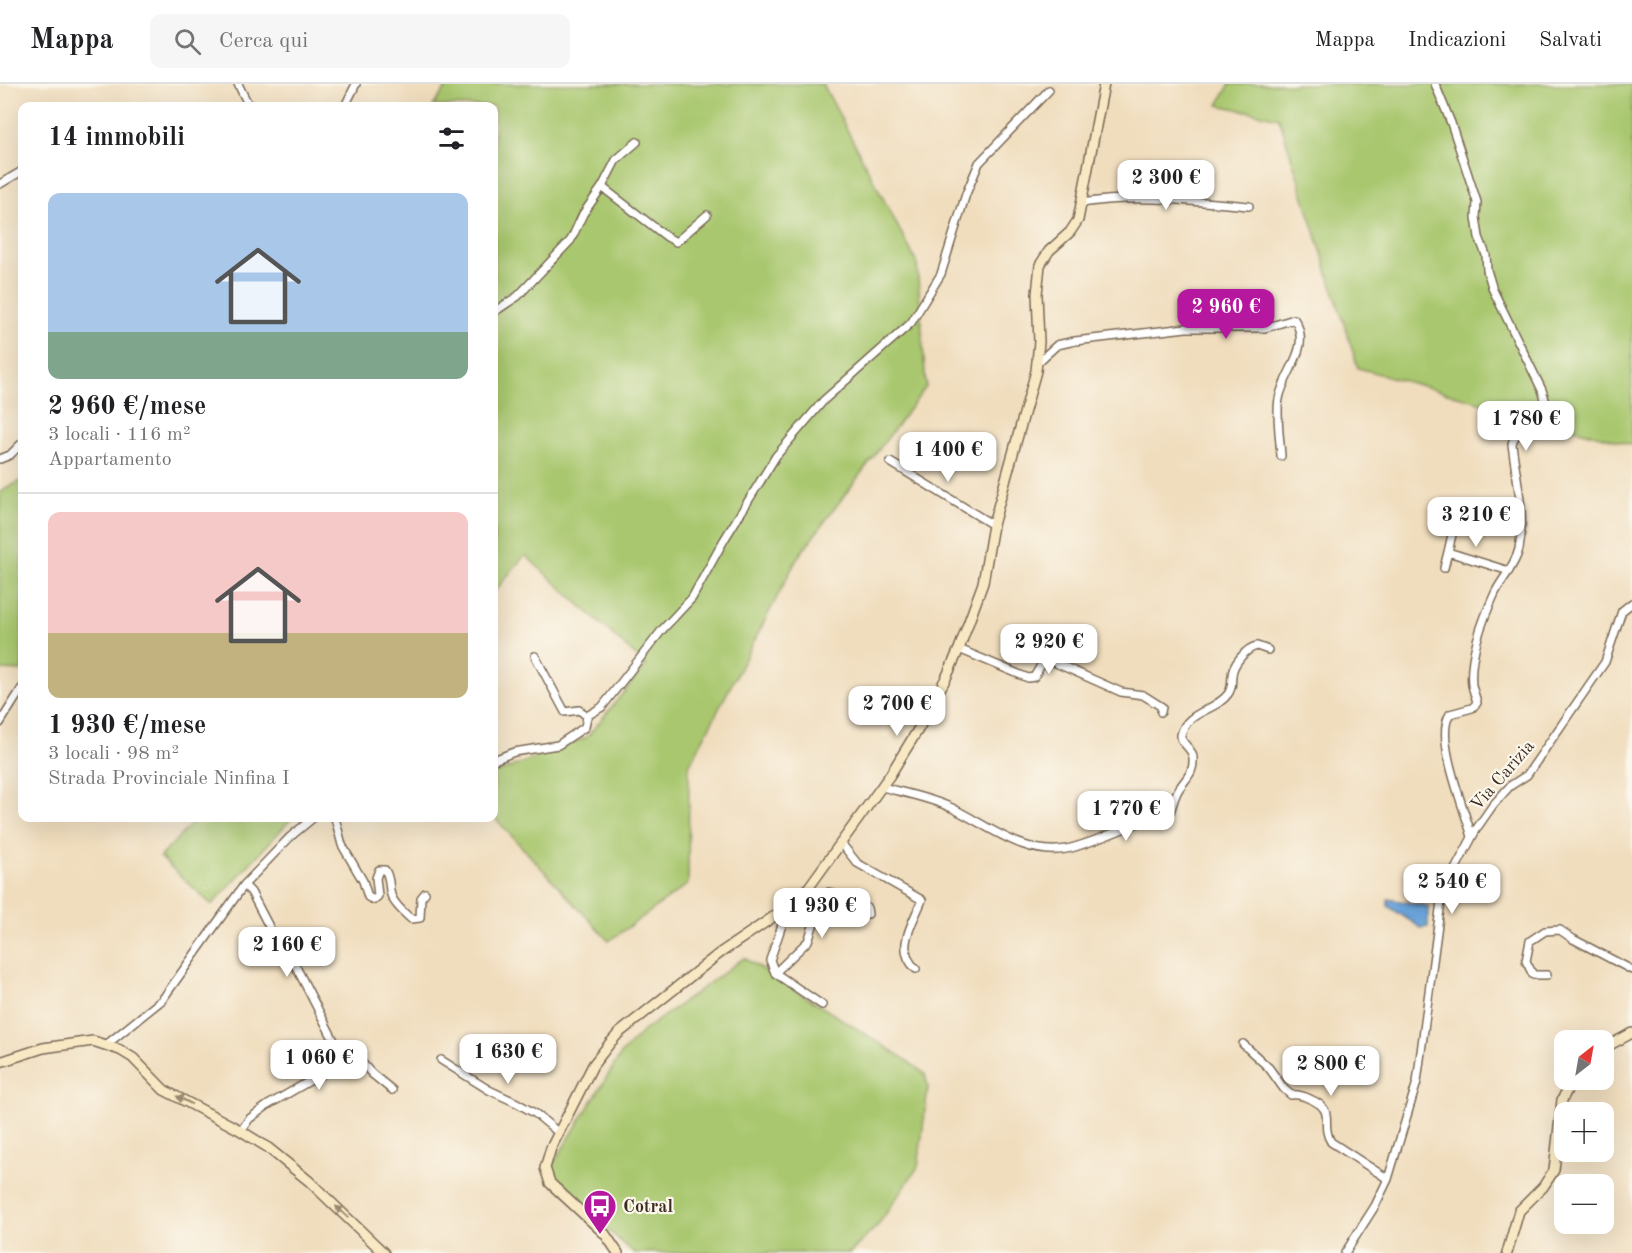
<!DOCTYPE html>
<html lang="it">
<head>
<meta charset="utf-8">
<style>
	:root { --surface:#fff; --page:#f6f6f6; --text:#202124; --muted:#757577; --line:#e0e0e0; --accent:#b5179e }
	body { margin:0; font-family:"Old Standard TT",serif; background:var(--page); color:var(--text); height:100vh; display:flex; flex-direction:column; font-size:22px; white-space:nowrap }
	* { box-sizing:border-box; margin:0 }
	p { font-size:20px; color:var(--muted) }
	.icon { flex:none; width:33px; height:33px; fill:none; stroke:currentColor; stroke-width:2; stroke-linecap:round; stroke-linejoin:round }
	.map { position:relative; flex:1; overflow:hidden }
	.panel { position:absolute; left:18px; top:18px; width:480px; height:720px; display:flex; flex-direction:column; background:var(--surface); border-radius:12px; box-shadow:0 6px 24px #0002 }
	.panel>* { flex:none }
	.needle { width:39px; rotate:31deg }
	.tools { position:absolute; left:1554px; top:946px; display:grid; gap:12px }
	.tools a { display:grid; place-items:center; width:60px; height:60px; border-radius:12px; background:var(--surface); box-shadow:0 6px 24px #0002; font-size:30px }
	.price { position:absolute; translate:-50% -51px; padding:0 14px; border-radius:12px; background:#fff; color:#222; font-size:20px; line-height:39px; filter:drop-shadow(0 2px 3px #0008) }
	.price::after { content:''; position:absolute; left:50%; top:36px; width:18px; height:14px; margin-left:-9px; background:inherit; clip-path:polygon(0 0,100% 0,50% 100%) }
	.price.current { background:var(--accent); color:#fff }
	ul { padding:0; list-style:none }
	li { display:grid; align-content:center; gap:12px; height:318px; padding:0 30px }
	li+li { border-top:2px solid var(--line) }
	li span { display:grid; place-items:center; height:186px; border-radius:12px; color:#555 }
	li>.icon { margin-inline-start:auto }
	span .icon { width:108px; height:108px; fill:#fffc; stroke-width:1 }
	li b { font-size:26px }
	h2 { display:flex; justify-content:space-between; align-items:center; height:72px; padding:0 30px; font-size:26px }
	header { display:flex; align-items:center; gap:36px; box-sizing:border-box; height:84px; padding:0 30px; background:var(--surface); border-bottom:2px solid var(--line) }
	header strong { font-size:28px }
	nav { display:flex; gap:33px; margin-inline-start:auto; font-size:21px }
	.search { width:420px; height:54px; background:var(--page); display:flex; align-items:center; gap:15px; box-sizing:border-box; padding:0 21px; border-radius:12px; color:var(--muted); font-size:22px }
	.map>svg:first-child { display:block }
	.green { fill:#a9c76e; stroke:#727846; stroke-width:1.5 }
	.water { fill:#68a1d7; stroke:#52667a; stroke-width:1.5 }
	.lines { fill:none; stroke-linecap:round; stroke-linejoin:round }
	.street-casing { stroke:#7a6956; stroke-width:10 }
	.secondary-casing { stroke:#7a6956; stroke-width:12 }
	.street { stroke:#fff; stroke-width:7 }
	.secondary { stroke:#f8e8c3; stroke-width:9 }
	.oneway { fill:#9a8970 }
	.labels { text-anchor:middle; stroke-width:4.5; stroke-linejoin:round; paint-order:stroke }
	.street-label { font-size:18px; fill:#3b2a1e; stroke:#fbf7ec }
	.poi-label { font-size:18px; font-weight:bold; fill:#3b2a1e; stroke:#fbf7ec; text-anchor:start }
</style>
</head>
<body>
<header>
<strong>Mappa</strong>
<div class="search"><svg class="icon" aria-label="search" viewBox="0 0 24 24"><circle cx="10" cy="10" r="6"/><path d="M15 15l6 6"/></svg>Cerca qui</div>
<nav><a>Mappa</a><a>Indicazioni</a><a>Salvati</a></nav>
</header>
<div class="map">
<svg width="1632" height="1169" viewBox="0 0 1632 1169">
	<rect width="100%" height="100%" fill="#fbf7ec"/>
	<filter id="ink" filterUnits="userSpaceOnUse"><feTurbulence type="fractalNoise" baseFrequency=".0167" numOctaves="2"/><feDisplacementMap in="SourceGraphic" scale="12" xChannelSelector="R" yChannelSelector="G"/><feConvolveMatrix kernelMatrix="1 2 1 2 8 2 1 2 1" color-interpolation-filters="sRGB"/></filter>
	<filter id="wash" filterUnits="userSpaceOnUse"><feTurbulence type="fractalNoise" baseFrequency=".008" numOctaves="4" result="noise"/><feDisplacementMap in="SourceGraphic" scale="24" xChannelSelector="R" yChannelSelector="G"/><feGaussianBlur stdDeviation="1.35" result="paint"/><feColorMatrix in="noise" values="0 0 0 0 0 0 0 0 0 0 0 0 0 0 0 0 0 1.4 0 .05"/><feComposite in="paint" operator="in"/></filter>
	<g filter="url(#wash)">
		<rect width="100%" height="100%" fill="#f0ddbd"/>
		<path class="green" d="M 449,0 L 823,0 L 917,179 L 926,303 L 798,473 L 689,682 L 688,800 L 609,857 L 494,733 L 494,690 L 587,653 L 646,581 L 525,471 L 494,508 L 494,22 L 433,22 Z
			M 1230,0 L 1632,0 L 1632,361 L 1358,284 L 1279,34 L 1218,21 Z
			M 22,396 L 22,587 L 0,586 L 0,408 Z
			M 197,734 L 292,734 L 212,821 L 160,773 Z
			M 744,874 L 905,975 L 925,990 L 928,1003 L 918,1083 L 878,1141 L 850,1169 L 634,1169 L 557,1101 L 553,1095 L 552,1082 L 621,970 L 643,947 Z"/>
		<path class="water" d="M 1388,815 L 1428,822 L 1428,843 L 1421,844 L 1388,822 Z"/>
	</g>
	<g filter="url(#ink)">
		<g class="lines">
			<defs>
				<path id="street" d="M 238,0 L 249,22
					M 1435,0 L 1451,39 L 1477,118 L 1476,133 L 1479,153 L 1486,171 L 1487,186 L 1493,206 L 1542,306 L 1550,331 C 1542,347 1515,342 1512,360 C 1516,394 1526,430 1519,465 C 1515,482 1503,493 1495,509 C 1483,535 1469,572 1472,601 C 1473,607 1476,613 1477,619 L 1472,624 L 1450,630 C 1434,653 1465,726 1472,753
					M 345,22 L 356,0
					M 0,100 L 22,87
					M 602,103 L 616,76 L 637,58
					M 1081,119 C 1138,110 1193,117 1249,122
					M 494,228 L 518,212 L 571,156 L 583,130 L 602,103 L 667,153 L 676,158 L 707,131
					M 1037,279 L 1057,261 L 1075,257 L 1186,244 L 1265,244 L 1294,235 C 1313,263 1284,287 1279,315 C 1276,329 1280,356 1281,372
					M 0,375 L 10,371 L 22,359
					M 890,378 L 993,441
					M 1456,433 L 1448,468 L 1509,487
					M 1444,484 L 1448,468
					M 959,565 L 1028,594 L 1034,593 L 1043,578 L 1049,576 L 1121,608 L 1143,611 L 1162,623 L 1161,628
					M 587,632 L 602,623 L 662,546 L 692,514 L 724,456 L 776,372 L 824,316 L 911,239 L 941,190 L 966,110 L 979,79 L 1049,6
					M 0,639 L 22,604
					M 494,676 L 514,668 L 558,661 L 585,643 L 587,632 L 579,626 L 565,628 L 535,572
					M 882,703 C 905,709 931,714 952,724 C 989,742 1027,775 1071,764 C 1105,755 1136,737 1170,728 C 1173,720 1175,709 1181,702 C 1188,692 1194,688 1193,674 C 1193,664 1180,660 1181,651 C 1186,627 1216,627 1228,610 C 1233,603 1231,599 1232,592 C 1232,581 1246,564 1257,562 L 1268,566
					M 335,734 L 342,761 L 363,797 L 368,813 L 374,816 L 378,812 L 376,794 L 379,786 L 385,786 C 391,796 388,801 391,811 C 394,820 404,829 411,835 L 420,834 L 421,814 L 425,809
					M 841,759 L 857,779 L 922,816 C 913,839 894,865 916,885
					M 244,801 L 251,808 L 276,856 L 292,875 L 344,976
					M 782,827 L 783,838 L 770,876 L 775,889 L 822,921
					M 775,889 L 808,857 L 815,836 L 829,808 L 867,824 L 868,830
					M 1547,891 L 1533,891 L 1526,877 L 1530,857 L 1545,847 L 1560,846 L 1573,855 L 1632,886
					M 1243,960 L 1269,984 L 1284,1005 L 1291,1011 C 1298,1010 1304,1012 1310,1015 C 1338,1027 1319,1039 1331,1058 L 1388,1095
					M 106,961 L 162,916 L 244,801 L 290,753 L 313,734
					M 441,976 L 489,1006 L 517,1019 L 536,1030 L 559,1049
					M 241,1047 L 249,1035 L 268,1021 L 353,972 L 358,974 L 371,989 L 392,1006
					M 1345,1169 L 1375,1122 L 1388,1095 L 1417,998 L 1442,810 L 1477,744 L 1493,721 L 1510,702 L 1527,691 L 1605,578 L 1622,527 L 1632,519"/>
				<path id="secondary" d="M 1604,964 L 1632,949
					M 0,978 L 43,964 L 93,957 L 120,966 L 133,974 L 164,1006 L 238,1045 L 267,1063 L 309,1097 L 384,1169
					M 618,1169 L 605,1150 L 550,1099 L 545,1084 L 551,1064 L 593,981 L 610,959 L 619,949 L 720,869 L 782,827 L 809,803 L 890,691 L 919,644 L 946,594 L 959,565 L 983,499 L 993,441 L 1036,287 L 1039,258 L 1037,210 L 1040,181 L 1049,167 L 1070,148 L 1078,136 L 1104,0
					M 1507,1169 L 1519,1127 L 1543,1103 L 1554,1086 L 1562,1016 L 1572,996"/>
			</defs>
			<use href="#street" class="street-casing"/>
			<use href="#secondary" class="secondary-casing"/>
			<use href="#street" class="street"/>
			<use href="#secondary" class="secondary"/>
		</g>
		<defs><path id="oneway-solid" d="M-6-.8H1V-3.2L6.5 0L1 3.2V.8H-6Z" transform="scale(1.5)"/></defs>
		<g class="oneway">
			<use href="#oneway-solid" transform="translate(184 1016) rotate(-152)"/>
			<use href="#oneway-solid" transform="translate(342 1128) rotate(-137)"/>
		</g>
	</g>
	<defs>
		<symbol id="bus-pin" viewBox="-11 -11 22 30"><path d="M0 17L-7.5 6A9.5 9.5 0 1 1 7.5 6Z" fill="#b5179e" stroke="#fbf7ec"/><path d="M-5-6H5V4H4V6H2V4H-2V6H-4V4H-5ZM-3.5-4V0h7V-4ZM-3.5 1.2v1.5H-2V1.2ZM2 1.2v1.5H3.5V1.2Z" fill="#fff"/></symbol>
	</defs>
	<g fill-rule="evenodd">
		<use href="#bus-pin" x="581" y="1103" width="38" height="52"/>
	</g>
	<g class="labels">
		<g class="street-label">
			<text transform="translate(1502 691) rotate(-49)" y="6">Via Carizia</text>
		</g>
		<g class="poi-label">
			<text x="623" y="1128">Cotral</text>
		</g>
	</g>
</svg>
<div class="tools">
<a><svg class="needle" viewBox="-14 -14 28 28"><path d="M0-13l5 13h-10z" fill="#e53935"/><path d="M0 13l5-13h-10z" fill="#757577"/></svg></a>
<a>+</a>
<a>−</a>
</div>
<b class="price" style="left:1166px;top:127px">2 300 €</b>
<b class="price current" style="left:1226px;top:256px">2 960 €</b>
<b class="price" style="left:1526px;top:368px">1 780 €</b>
<b class="price" style="left:948px;top:399px">1 400 €</b>
<b class="price" style="left:1476px;top:464px">3 210 €</b>
<b class="price" style="left:1049px;top:591px">2 920 €</b>
<b class="price" style="left:897px;top:653px">2 700 €</b>
<b class="price" style="left:1126px;top:758px">1 770 €</b>
<b class="price" style="left:1452px;top:831px">2 540 €</b>
<b class="price" style="left:822px;top:855px">1 930 €</b>
<b class="price" style="left:287px;top:894px">2 160 €</b>
<b class="price" style="left:508px;top:1001px">1 630 €</b>
<b class="price" style="left:319px;top:1007px">1 060 €</b>
<b class="price" style="left:1331px;top:1013px">2 800 €</b>
<section class="panel">
<h2>14 immobili<svg class="icon" aria-label="filters" viewBox="0 0 24 24"><path d="M4 7h16M4 17h16"/><circle cx="9" cy="7" r="2"/><circle cx="15" cy="17" r="2"/></svg></h2>
<ul>
<li><span style="background:linear-gradient(#a9c7e8 75%,#7fa58c 0)"><svg class="icon" aria-label="home" viewBox="0 0 24 24"><path d="M3 11l9-7 9 7M6 9v11h12V9"/></svg></span><div><b>2 960 €/mese</b><p>3 locali · 116 m²</p><p>Appartamento</p></div></li>
<li><span style="background:linear-gradient(#f6c9c9 65%,#c2b280 0)"><svg class="icon" aria-label="home" viewBox="0 0 24 24"><path d="M3 11l9-7 9 7M6 9v11h12V9"/></svg></span><div><b>1 930 €/mese</b><p>3 locali · 98 m²</p><p>Strada Provinciale Ninfina I</p></div></li>
</ul>
</section>
</div>
</body>
</html>
